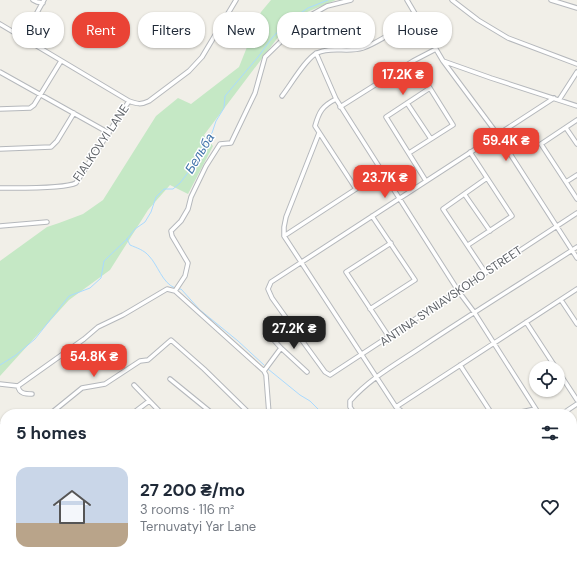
<!DOCTYPE html>
<html lang="en">
<head>
<meta charset="utf-8">
<style>
	:root { --surface:#fff; --page:#f2f2f3; --text:#1f2937; --muted:#747a83; --accent:#ea4335 }
	body { margin:0; font-family:"DM Sans",sans-serif; background:var(--page); color:var(--text); height:100vh; display:flex; flex-direction:column; font-size:15px; white-space:nowrap }
	* { box-sizing:border-box; margin:0 }
	p { font-size:13px; color:var(--muted) }
	.icon { flex:none; width:22px; height:22px; fill:none; stroke:currentColor; stroke-width:2; stroke-linecap:round; stroke-linejoin:round }
	.map { position:relative; flex:1; overflow:hidden }
	.sheet { position:absolute; left:0px; top:409px; width:577px; height:156px; display:flex; flex-direction:column; background:var(--surface); border-radius:16px 16px 0 0; box-shadow:0 1px 3px #0004 }
	.sheet>* { flex:none }
	.banner { position:absolute; left:12px; top:12px; width:553px; height:36px; display:flex; gap:8px }
	.controls { position:absolute; left:529px; top:361px; display:grid; gap:8px }
	.controls a { display:grid; place-items:center; width:36px; height:36px; border-radius:50%; background:var(--surface); box-shadow:0 1px 3px #0004; font-size:20px }
	.price { position:absolute; translate:-50% -34px; padding:0 9px; border-radius:8px; background:var(--accent); color:#fff; font-size:13px; line-height:26px; filter:drop-shadow(0 1px 2px #0008) }
	.price::after { content:''; position:absolute; left:50%; top:24px; width:12px; height:9px; margin-left:-6px; background:inherit; clip-path:polygon(0 0,100% 0,50% 100%) }
	.price.active { background:#222; color:#fff }
	ul { padding:0; list-style:none }
	li { display:flex; align-items:center; gap:12px; height:100px; padding:0 16px }
	li span { display:grid; place-items:center; flex:none; width:112px; height:80px; border-radius:12px; color:#555 }
	li>.icon { margin-inline-start:auto }
	span .icon { width:48px; height:48px; fill:#fffc; stroke-width:1 }
	li b { font-size:17px }
	h2 { display:flex; justify-content:space-between; align-items:center; height:48px; padding:0 16px; font-size:17px }
	.chip { padding:0 14px; border-radius:16px; background:var(--surface); box-shadow:0 1px 3px #0004; font-size:14px; line-height:36px }
	.chip.active { background:var(--accent); color:#fff }
	.map>svg:first-child { display:block }
	.green { fill:#c5e8c5 }
	.lines { fill:none; stroke-linecap:round; stroke-linejoin:round }
	.stream { stroke:#aadaff; stroke-width:1 }
	.minor-casing { stroke:#b5b8bc; stroke-width:5.5 }
	.minor { stroke:#fff; stroke-width:3.5 }
	.labels { text-anchor:middle; stroke-width:3; stroke-linejoin:round; paint-order:stroke }
	.street-label { font-size:12px; fill:#5f6368; stroke:#fff }
	.water-label { font-size:13px; font-style:italic; fill:#4174aa; stroke:#fff }
</style>
</head>
<body>
<div class="map">
<svg width="577" height="565" viewBox="0 0 577 565">
	<rect width="100%" height="100%" fill="#f1efe8"/>
	<path class="green" d="M 271,0 L 336,0 L 307,12 L 279,36 L 204,135 L 213,146 L 188,194 L 170,185 L 148,210 L 110,270 L 69,300 L 0,376 L 0,261 L 47,227 L 59,223 L 83,214 L 103,200 L 156,116 L 178,98 L 191,104 L 239,67 L 261,12 Z
		M 0,464 L 5,471 L 5,521 L 2,523 L 0,521 Z"/>
	<g class="lines">
		<path class="stream" d="M 127,239 L 130,245 C 137,248 144,250 149,256 C 158,265 162,283 175,288
			M 178,289 L 181,289 L 200,310 L 238,341 L 264,365
			M 0,365 L 16,355 L 35,339 L 69,296 L 90,288 L 101,278 L 104,261 L 127,239 L 135,229 L 145,222 L 151,212 L 156,197 L 164,189 L 173,189 L 180,183 L 197,161 L 204,141 L 212,133 L 216,121 L 224,108 L 225,96 L 258,57 L 272,38 L 284,25 L 296,16 L 308,8 L 328,0
			M 268,369 L 300,395 L 310,401 L 323,414"/>
		<defs>
			<path id="minor" d="M 33,0 L 37,2 L 43,3
				M 407,0 L 443,61 L 491,78 L 577,106
				M 452,0 L 478,20 L 508,38 L 577,64
				M 551,0 L 577,8
				M 0,24 L 129,101 C 137,104 141,105 149,101 L 189,71 L 202,57 L 236,0
				M 23,38 L 44,0
				M 316,53 L 336,99 L 459,292 L 474,312 L 539,414
				M 443,61 L 498,135 L 577,258
				M 0,72 L 109,133
				M 282,96 C 290,86 306,58 317,53 C 331,46 348,53 363,48 C 380,42 401,27 416,17
				M 336,99 C 322,106 319,112 315,126 L 356,189
				M 559,100 L 577,72
				M 407,103 L 431,139
				M 340,107 L 413,61 L 436,49
				M 0,109 L 30,108 L 34,105 L 61,61
				M 577,120 L 541,144 L 577,199
				M 566,128 L 577,144
				M 319,133 L 286,217 L 284,227 L 284,236 L 396,407 L 405,414
				M 0,149 L 51,147 L 57,141 L 74,113
				M 409,153 L 453,125 L 413,61
				M 426,181 L 386,117 L 430,88
				M 566,182 L 577,175
				M 0,188 C 15,188 65,189 76,183 L 129,101
				M 465,195 L 490,231
				M 0,226 L 47,222
				M 284,236 L 382,172
				M 468,245 L 512,216 L 470,152
				M 485,272 L 443,209 L 487,178
				M 175,291 L 185,276 L 188,263 L 172,236 L 171,231 L 181,221 L 188,209 L 191,197 L 206,166 L 220,144 L 231,143 L 255,93 L 265,57 L 304,19 L 327,6 L 351,0
				M 561,300 L 577,324
				M 370,309 L 415,280 L 372,216
				M 287,319 L 272,298 L 268,289 L 271,282 L 554,98
				M 526,322 L 556,368
				M 271,337 L 281,348 L 307,372
				M 389,337 L 346,272 L 391,243
				M 301,339 L 325,372 L 330,375 L 333,373 L 577,213
				M 460,365 L 492,414
				M 558,371 L 577,400
				M 170,379 L 213,414
				M 0,384 L 18,386
				M 134,385 L 162,414
				M 18,386 L 84,339 L 98,327 L 123,315 L 167,289 L 175,291 L 264,371
				M 18,386 C 19,394 26,394 32,394
				M 396,407 L 577,289
				M 50,414 L 82,388 L 105,384 L 140,361 L 148,360 L 171,340 L 204,369 L 250,414
				M 132,414 L 149,401
				M 269,414 L 266,375 L 264,371 L 281,348
				M 355,414 L 350,407 L 350,401 C 370,378 398,363 423,346 C 474,312 526,280 577,247
				M 512,414 L 535,409
				M 562,414 L 577,404
				M 0,426 L 5,429
				M 572,446 L 577,448
				M 572,507 L 577,497
				M 0,550 L 5,547
				M 198,560 L 203,565
				M 252,560 L 257,565
				M 302,560 L 307,565
				M 401,560 L 406,565
				M 451,560 L 456,565
				M 38,565 L 46,560
				M 85,565 L 92,560
				M 313,565 L 318,560
				M 374,565 L 381,560
				M 514,565 L 517,560
				M 544,565 L 547,560"/>
		</defs>
		<use href="#minor" class="minor-casing"/>
		<use href="#minor" class="minor"/>
	</g>
	<g class="labels">
		<g class="street-label">
			<text transform="translate(101 143) rotate(-56)" y="4">FIALKOVYI LANE</text>
			<text transform="translate(451 296) rotate(-34)" y="4">ANTINA SYNIAVSKOHO STREET</text>
		</g>
		<g class="water-label">
			<text transform="translate(199 153) rotate(-59)" y="5">Бельба</text>
		</g>
	</g>
</svg>
<div class="controls">
<a><svg class="icon" aria-label="locate" viewBox="0 0 24 24"><circle cx="12" cy="12" r="6"/><path d="M12 2v4M12 18v4M2 12h4M18 12h4"/></svg></a>
</div>
<b class="price" style="left:403px;top:96px">17.2K ₴</b>
<b class="price" style="left:506px;top:162px">59.4K ₴</b>
<b class="price" style="left:385px;top:199px">23.7K ₴</b>
<b class="price active" style="left:294px;top:350px">27.2K ₴</b>
<b class="price" style="left:94px;top:378px">54.8K ₴</b>
<div class="banner">
<a class="chip">Buy</a>
<a class="chip active">Rent</a>
<a class="chip">Filters</a>
<a class="chip">New</a>
<a class="chip">Apartment</a>
<a class="chip">House</a>
</div>
<section class="sheet">
<h2>5 homes<svg class="icon" aria-label="filters" viewBox="0 0 24 24"><path d="M4 7h16M4 17h16"/><circle cx="9" cy="7" r="2"/><circle cx="15" cy="17" r="2"/></svg></h2>
<ul>
<li><span style="background:linear-gradient(#c9d6e8 70%,#b9a48a 0)"><svg class="icon" aria-label="home" viewBox="0 0 24 24"><path d="M3 11l9-7 9 7M6 9v11h12V9"/></svg></span><div><b>27 200 ₴/mo</b><p>3 rooms · 116 m²</p><p>Ternuvatyi Yar Lane</p></div><svg class="icon" aria-label="heart" viewBox="0 0 24 24"><path d="M12 20l-8-8c-3-5 5-10 8-4 3-6 11-1 8 4z"/></svg></li>
</ul>
</section>
</div>
</body>
</html>
